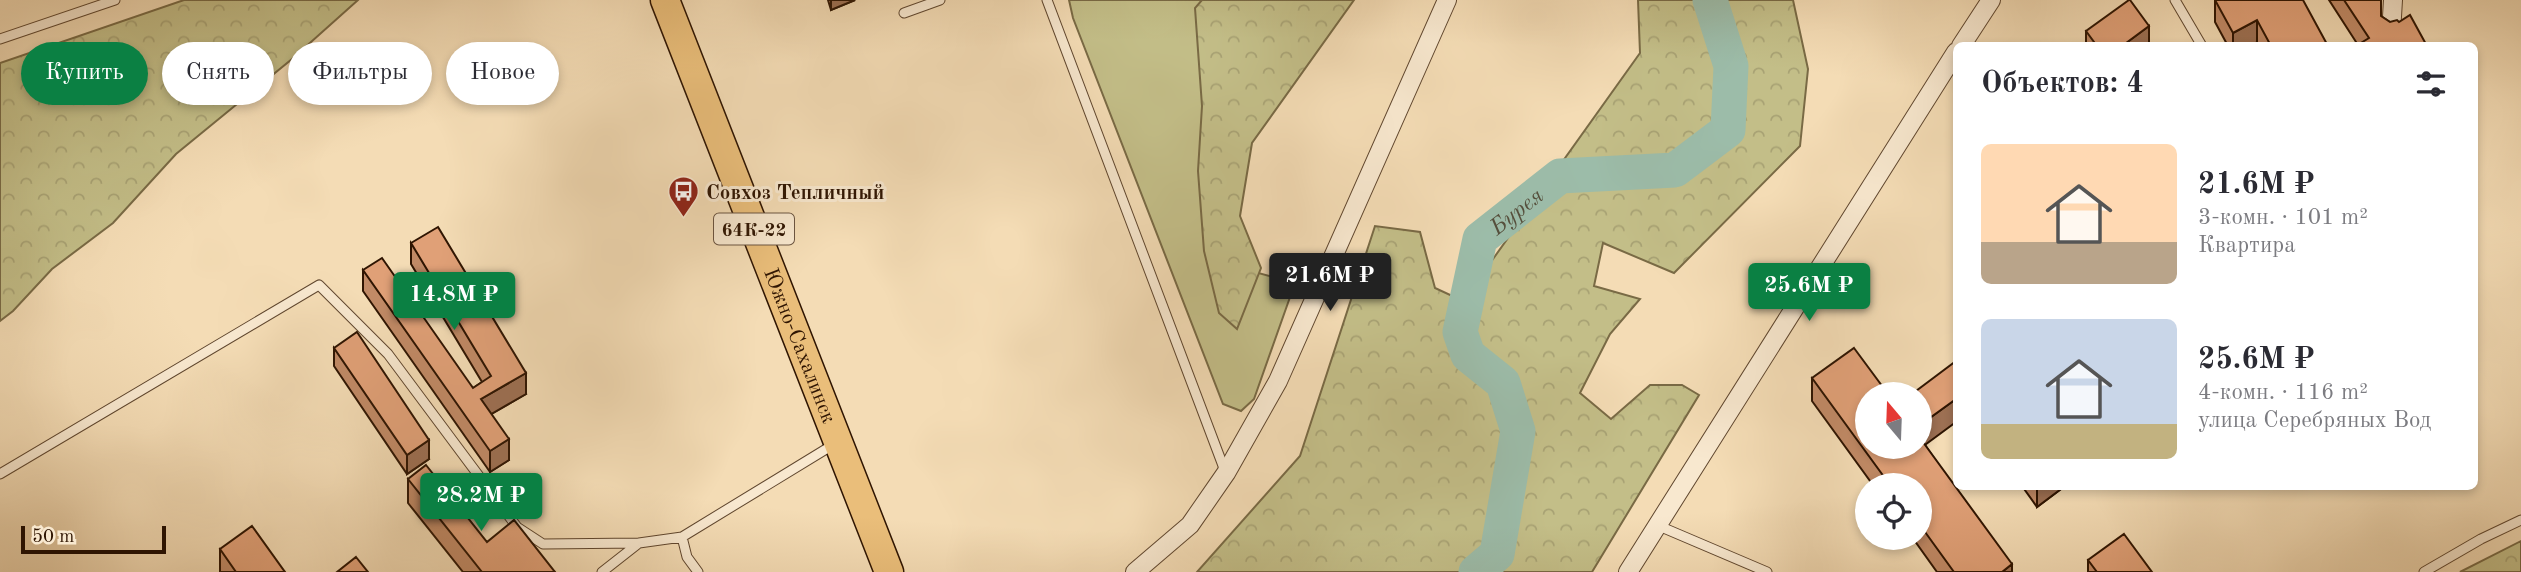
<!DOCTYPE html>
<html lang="ru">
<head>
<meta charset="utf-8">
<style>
	:root { --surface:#fff; --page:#f2f2f3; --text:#2b2b33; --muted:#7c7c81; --accent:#0b8043 }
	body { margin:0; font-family:"Old Standard TT",serif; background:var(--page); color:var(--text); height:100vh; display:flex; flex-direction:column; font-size:26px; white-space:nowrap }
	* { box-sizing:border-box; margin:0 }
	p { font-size:23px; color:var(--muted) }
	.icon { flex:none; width:38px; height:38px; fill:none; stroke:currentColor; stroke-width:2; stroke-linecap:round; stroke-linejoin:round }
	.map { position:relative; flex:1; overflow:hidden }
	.drawer { position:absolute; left:1953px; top:42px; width:525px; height:448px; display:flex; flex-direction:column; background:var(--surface); border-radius:10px; box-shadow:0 4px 10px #0003 }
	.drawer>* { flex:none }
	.hud { position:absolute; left:21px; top:42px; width:665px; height:63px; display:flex; gap:14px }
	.needle { width:46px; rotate:341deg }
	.controls { position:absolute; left:1855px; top:382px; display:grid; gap:14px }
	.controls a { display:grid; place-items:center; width:77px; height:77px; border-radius:50%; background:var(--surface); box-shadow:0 4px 10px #0003; font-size:35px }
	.scale { position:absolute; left:21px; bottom:18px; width:145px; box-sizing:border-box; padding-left:7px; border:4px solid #2f1502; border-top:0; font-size:19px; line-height:24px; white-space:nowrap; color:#2f1502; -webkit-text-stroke:5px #f8e8cf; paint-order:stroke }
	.price { position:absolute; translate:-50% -60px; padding:0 16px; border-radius:7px; background:var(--accent); color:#fff; font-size:23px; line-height:46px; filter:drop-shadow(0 2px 4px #0008) }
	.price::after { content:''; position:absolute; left:50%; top:42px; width:21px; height:16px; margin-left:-10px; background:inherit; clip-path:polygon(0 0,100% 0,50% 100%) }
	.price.active { background:#222; color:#fff }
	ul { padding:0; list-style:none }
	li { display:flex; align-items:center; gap:21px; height:175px; padding:0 28px }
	li span { display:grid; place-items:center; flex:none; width:196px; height:140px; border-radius:10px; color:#555 }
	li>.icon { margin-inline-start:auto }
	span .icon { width:84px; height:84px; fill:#fffc; stroke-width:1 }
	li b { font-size:30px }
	h2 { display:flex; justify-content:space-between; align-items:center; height:84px; padding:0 28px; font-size:30px }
	.chip { padding:0 24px; border-radius:32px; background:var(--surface); box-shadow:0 4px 10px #0003; font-size:24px; line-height:63px }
	.chip.active { background:var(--accent); color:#fff }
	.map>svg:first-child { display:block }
	.green { fill:#c3be88; stroke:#796a45; stroke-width:2 }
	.forest { fill:url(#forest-crowns); stroke:#796a45; stroke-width:2 }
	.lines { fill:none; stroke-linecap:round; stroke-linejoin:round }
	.river { stroke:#9cbca9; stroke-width:35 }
	.lane-casing { stroke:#60472f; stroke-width:11 }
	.street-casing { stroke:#60472f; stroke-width:20 }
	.primary-casing { stroke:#2f1502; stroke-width:31 }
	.lane { stroke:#f8e8cf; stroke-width:9 }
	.street { stroke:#f8e8cf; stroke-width:18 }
	.primary { stroke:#eabe7a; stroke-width:28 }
	.wall { fill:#c18a66; stroke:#2f1502; stroke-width:2 }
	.shaded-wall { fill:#9d7053; stroke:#2f1502; stroke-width:2 }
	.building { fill:#e0a077; stroke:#2f1502; stroke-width:2 }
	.labels { text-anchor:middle; stroke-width:6; stroke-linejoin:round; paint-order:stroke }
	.shield { fill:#f8e8cf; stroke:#6b5440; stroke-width:2 }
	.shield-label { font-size:19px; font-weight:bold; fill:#2f1502 }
	.poi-label { font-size:21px; font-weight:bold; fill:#2f1502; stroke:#f8e8cf; text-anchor:start }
	.street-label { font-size:21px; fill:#2f1502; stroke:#f8e8cf }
	.water-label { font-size:23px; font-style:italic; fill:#554f3c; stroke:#f8e8cf }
</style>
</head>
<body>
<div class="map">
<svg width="2521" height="572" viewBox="0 0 2521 572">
	<defs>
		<pattern id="forest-crowns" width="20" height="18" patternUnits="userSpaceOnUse" patternTransform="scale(1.75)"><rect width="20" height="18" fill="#c3be88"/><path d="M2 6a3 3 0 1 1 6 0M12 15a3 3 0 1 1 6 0" fill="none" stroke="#a8a274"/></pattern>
	</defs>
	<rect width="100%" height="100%" fill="#f4dcb5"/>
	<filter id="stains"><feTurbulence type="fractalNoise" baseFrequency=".00286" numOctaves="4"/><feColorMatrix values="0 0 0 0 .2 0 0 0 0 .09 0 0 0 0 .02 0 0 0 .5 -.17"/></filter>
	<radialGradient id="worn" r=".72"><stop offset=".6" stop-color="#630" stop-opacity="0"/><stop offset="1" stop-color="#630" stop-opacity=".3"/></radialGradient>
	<path class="green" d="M 1069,0 L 1229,0 L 1233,266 L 1295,283 L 1254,399 L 1241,411 L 1223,404 L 1073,18 Z"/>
	<path class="forest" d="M 184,0 L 358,0 L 292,59 L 176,154 L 113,223 L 52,269 L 13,311 L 0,321 L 0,63 Z
		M 1202,0 L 1354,0 L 1252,143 L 1240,216 L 1261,268 L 1237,329 L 1219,313 L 1204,251 L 1198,171 L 1202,106 L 1195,8 Z
		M 1638,0 L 1793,0 L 1808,69 L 1800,146 L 1674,273 L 1603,243 L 1594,286 L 1640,299 L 1610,334 L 1580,393 L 1611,419 L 1650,385 L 1682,385 L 1699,395 L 1592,572 L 1197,572 L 1300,456 L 1375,226 L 1420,232 L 1435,288 L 1463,301 L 1640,53 Z
		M 2521,541 L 2521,572 L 2460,572 Z"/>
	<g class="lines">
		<path class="river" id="s1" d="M 1476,572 L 1497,554 L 1518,431 L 1503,383 L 1468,355 L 1460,332 L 1480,239 L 1560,176 L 1675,170 L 1728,130 L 1731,66 L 1710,0"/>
		<defs>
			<path id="lane" d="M 1047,0 L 1225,471
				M 2175,0 L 2202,46
				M 904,13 L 940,0
				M 0,39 L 115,0
				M 0,474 L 319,285 L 388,354 L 517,527 L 543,544 L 639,543
				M 1659,526 L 1767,572
				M 682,537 L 687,557 L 698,572
				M 602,572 L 639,543 L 682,537 L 836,443
				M 2424,572 L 2481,539 L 2521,520"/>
			<path id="street" d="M 2391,33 L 2393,0
				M 1961,46 L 1991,0
				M 1135,572 L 1190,525 L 1226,473 L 1278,381 L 1447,0
				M 1628,572 L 1956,52"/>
			<g id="primary">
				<path id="s2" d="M 665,0 L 889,572"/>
			</g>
		</defs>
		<use href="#lane" class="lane-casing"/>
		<use href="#street" class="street-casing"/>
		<use href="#primary" class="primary-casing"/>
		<use href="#lane" class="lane"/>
		<use href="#street" class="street"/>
		<use href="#primary" class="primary"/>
	</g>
	<path class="wall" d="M 828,0 L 855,0 L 831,10 Z
		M 2215,0 L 2328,46 L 2259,46 L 2257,42 L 2251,46 L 2228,46 L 2215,22 Z
		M 2329,0 L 2381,0 L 2381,16 L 2390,22 L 2399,22 L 2358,45 Z
		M 2086,31 L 2149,45 L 2086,46 Z
		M 411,243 L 526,394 L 491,414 L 509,460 L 490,472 L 363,291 L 363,270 L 473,388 L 482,382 L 411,264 Z
		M 334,348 L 429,459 L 407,474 L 334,366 Z
		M 1812,378 L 1925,445 L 2012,572 L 1937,572 L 1912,537 L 1920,537 L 1920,485 L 1873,485 L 1812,401 Z
		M 408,479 L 487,542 L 555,572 L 463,572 L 408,503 Z
		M 2022,486 L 2065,486 L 2037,507 Z
		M 220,549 L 285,572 L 220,572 Z
		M 2088,560 L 2152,572 L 2088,572 Z"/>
	<path class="shaded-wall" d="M 831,0 L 855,0 L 831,10 Z
		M 2257,20 L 2257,42 L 2251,46 L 2233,46 L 2233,33 Z
		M 2149,26 L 2149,45 L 2122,46 Z
		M 526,373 L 526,394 L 481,420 L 481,399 Z
		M 1956,399 L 1956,422 L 1914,453 L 1920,446 L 1920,425 Z
		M 509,439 L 509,460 L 490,472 L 490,451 Z
		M 429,440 L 429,459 L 407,474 L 407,455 Z
		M 2037,486 L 2065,486 L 2037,507 Z
		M 2012,564 L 2012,572 L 2002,572 Z"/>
	<path class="building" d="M 2129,0 L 2130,0 L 2149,26 L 2122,46 L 2097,46 L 2086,31 Z
		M 2215,0 L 2303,0 L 2328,46 L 2271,46 L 2257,20 L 2233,33 Z
		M 2344,0 L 2381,0 L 2381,16 L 2390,22 L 2397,20 L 2399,22 L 2410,15 L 2427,46 L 2356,46 L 2369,38 Z
		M 438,227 L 526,373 L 481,399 L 509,439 L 490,451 L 363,270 L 382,258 L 473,388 L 491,376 L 411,243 Z
		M 357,332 L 429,440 L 407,455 L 334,348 Z
		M 1854,348 L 1888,394 L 1867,394 L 1867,446 L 1920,446 L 1920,438 L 2012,564 L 2002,572 L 1954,572 L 1920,525 L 1920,485 L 1890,485 L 1812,378 Z
		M 1956,361 L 1956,399 L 1920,425 L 1920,394 L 1912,394 Z
		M 426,465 L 487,542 L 514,520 L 555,572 L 482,572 L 408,479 Z
		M 252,526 L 285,572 L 236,572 L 220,549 Z
		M 2124,534 L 2152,572 L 2097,572 L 2088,560 Z
		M 356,557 L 368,572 L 337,572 Z"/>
	<defs>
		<symbol id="bus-pin" viewBox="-11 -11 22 30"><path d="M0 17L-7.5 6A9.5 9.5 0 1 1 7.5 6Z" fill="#8f2418" stroke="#f8e8cf"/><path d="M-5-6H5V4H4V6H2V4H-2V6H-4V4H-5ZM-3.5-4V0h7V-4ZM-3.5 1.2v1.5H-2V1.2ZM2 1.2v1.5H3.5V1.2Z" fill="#fff"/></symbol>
	</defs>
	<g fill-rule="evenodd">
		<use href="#bus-pin" x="666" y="174" width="35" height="47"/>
	</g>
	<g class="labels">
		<rect class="shield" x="714" y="213.5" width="80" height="31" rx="5"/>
		<g class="shield-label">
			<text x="754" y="236">64К-22</text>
		</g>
		<g class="poi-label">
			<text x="706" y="199">Совхоз Тепличный</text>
		</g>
		<g class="street-label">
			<text dy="7" stroke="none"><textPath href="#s2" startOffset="371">Южно-Сахалинск</textPath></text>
		</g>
		<g class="water-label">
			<text dy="8" stroke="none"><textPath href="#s1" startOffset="413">Бурея</textPath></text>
		</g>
	</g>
	<rect width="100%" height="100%" filter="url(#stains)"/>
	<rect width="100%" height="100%" fill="url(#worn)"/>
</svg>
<div class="controls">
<a><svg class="needle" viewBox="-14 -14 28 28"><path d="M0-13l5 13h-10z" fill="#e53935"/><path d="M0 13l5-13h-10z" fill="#7c7c81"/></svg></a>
<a><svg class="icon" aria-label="locate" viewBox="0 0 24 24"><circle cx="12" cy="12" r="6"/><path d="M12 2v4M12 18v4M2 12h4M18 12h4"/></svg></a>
</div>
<div class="scale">50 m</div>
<b class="price active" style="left:1330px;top:313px">21.6M ₽</b>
<b class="price" style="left:1809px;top:323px">25.6M ₽</b>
<b class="price" style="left:454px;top:332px">14.8M ₽</b>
<b class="price" style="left:481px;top:533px">28.2M ₽</b>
<div class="hud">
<a class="chip active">Купить</a>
<a class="chip">Снять</a>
<a class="chip">Фильтры</a>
<a class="chip">Новое</a>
</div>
<section class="drawer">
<h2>Объектов: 4<svg class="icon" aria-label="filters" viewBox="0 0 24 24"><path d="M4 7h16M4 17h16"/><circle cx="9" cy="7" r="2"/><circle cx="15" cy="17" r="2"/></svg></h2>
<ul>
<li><span style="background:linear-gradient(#ffd9b3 70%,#b9a48a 0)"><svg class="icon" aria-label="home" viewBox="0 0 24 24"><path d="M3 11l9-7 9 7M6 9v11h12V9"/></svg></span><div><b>21.6M ₽</b><p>3-комн. · 101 m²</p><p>Квартира</p></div></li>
<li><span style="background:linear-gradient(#c9d6e8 75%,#c2b280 0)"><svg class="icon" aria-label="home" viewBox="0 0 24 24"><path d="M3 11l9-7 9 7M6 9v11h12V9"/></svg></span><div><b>25.6M ₽</b><p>4-комн. · 116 m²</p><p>улица Серебряных Вод</p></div></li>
</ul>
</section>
</div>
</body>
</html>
